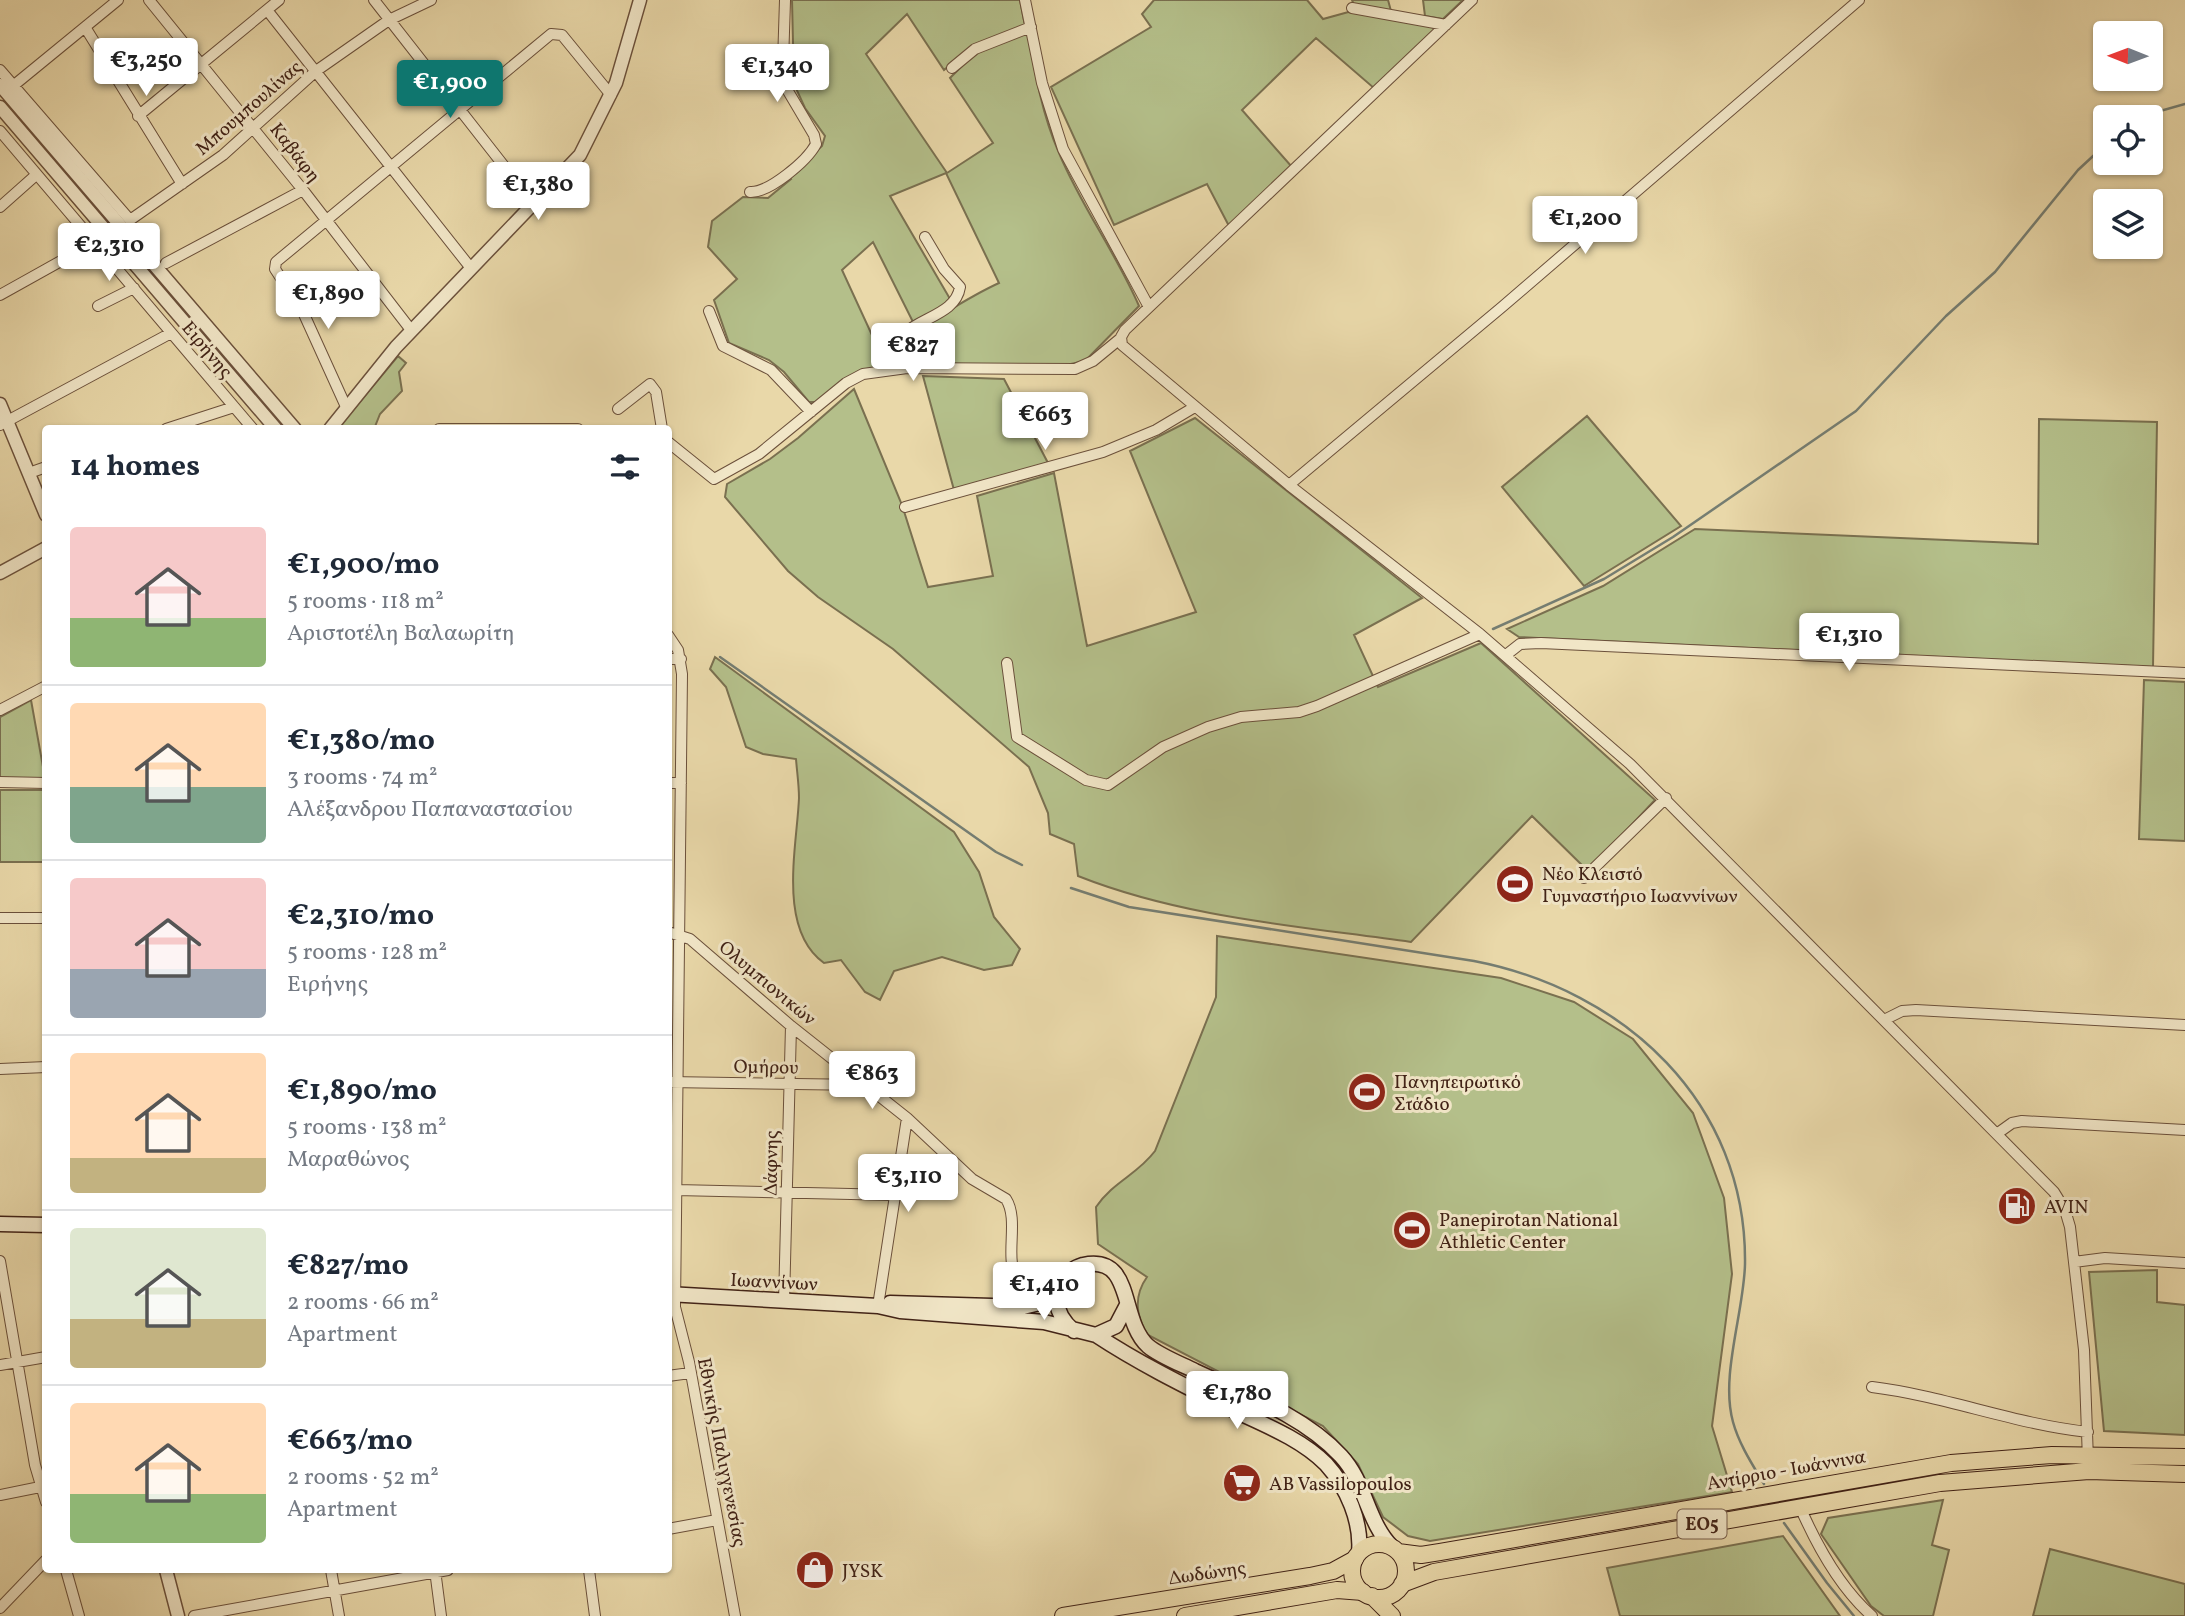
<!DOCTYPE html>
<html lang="en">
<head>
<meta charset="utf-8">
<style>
	:root { --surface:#fff; --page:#f6f6f7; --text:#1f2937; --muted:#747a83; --line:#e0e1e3; --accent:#0f766e }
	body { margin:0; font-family:Vollkorn,serif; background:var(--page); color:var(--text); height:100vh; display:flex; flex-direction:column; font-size:26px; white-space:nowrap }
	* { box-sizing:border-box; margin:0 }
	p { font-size:23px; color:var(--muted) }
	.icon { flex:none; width:38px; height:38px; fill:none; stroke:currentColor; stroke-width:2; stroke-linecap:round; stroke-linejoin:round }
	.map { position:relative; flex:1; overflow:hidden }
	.side { position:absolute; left:42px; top:425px; width:630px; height:1148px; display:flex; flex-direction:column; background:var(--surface); border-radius:7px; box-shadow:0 2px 5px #0004 }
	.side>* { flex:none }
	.needle { width:46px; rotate:271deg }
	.controls { position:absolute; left:2093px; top:21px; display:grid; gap:14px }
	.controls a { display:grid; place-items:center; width:70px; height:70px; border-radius:7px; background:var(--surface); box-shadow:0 2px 5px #0004; font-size:35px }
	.price { position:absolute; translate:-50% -60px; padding:0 16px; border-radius:7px; background:#fff; color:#222; font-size:23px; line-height:46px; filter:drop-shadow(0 2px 4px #0008) }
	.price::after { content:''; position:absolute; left:50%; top:42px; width:21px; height:16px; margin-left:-10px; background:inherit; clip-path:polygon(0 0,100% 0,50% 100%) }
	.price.current { background:var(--accent); color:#fff }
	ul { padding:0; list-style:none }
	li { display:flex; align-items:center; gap:21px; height:175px; padding:0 28px }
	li+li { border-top:2px solid var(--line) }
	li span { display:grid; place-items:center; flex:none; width:196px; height:140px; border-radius:7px; color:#555 }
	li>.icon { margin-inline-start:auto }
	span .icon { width:84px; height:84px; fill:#fffc; stroke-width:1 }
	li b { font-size:30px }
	h2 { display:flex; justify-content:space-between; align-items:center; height:84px; padding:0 28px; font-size:30px }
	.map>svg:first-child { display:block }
	.green { fill:#b4bf8a; stroke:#7a7050; stroke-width:2 }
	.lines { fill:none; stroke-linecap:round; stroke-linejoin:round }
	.stream { stroke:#757d71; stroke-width:2.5 }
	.minor-casing { stroke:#6b503b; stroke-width:12 }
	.tertiary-casing { stroke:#6b503b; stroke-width:15 }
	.secondary-casing { stroke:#412216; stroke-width:17 }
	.primary-casing { stroke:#412216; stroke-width:18 }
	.trunk-casing { stroke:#412216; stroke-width:18 }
	.minor { stroke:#f1e6c7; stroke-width:10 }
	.tertiary { stroke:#f1e6c7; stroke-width:12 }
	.secondary { stroke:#f1e6c7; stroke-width:14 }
	.primary { stroke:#e9d8a9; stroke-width:16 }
	.trunk { stroke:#e9d8a9; stroke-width:16 }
	.labels { text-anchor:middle; stroke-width:6; stroke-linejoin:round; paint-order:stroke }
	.shield { fill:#f1e6c7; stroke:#765d4b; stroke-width:2 }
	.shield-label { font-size:18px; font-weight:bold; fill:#412216 }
	.street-label { font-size:19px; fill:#412216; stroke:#f1e6c7 }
	.poi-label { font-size:19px; fill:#412216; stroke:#f1e6c7; text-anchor:start }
</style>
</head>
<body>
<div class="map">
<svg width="2185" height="1616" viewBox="0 0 2185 1616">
	<rect width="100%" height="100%" fill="#e9d8a9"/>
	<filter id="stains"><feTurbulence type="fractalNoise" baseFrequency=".00286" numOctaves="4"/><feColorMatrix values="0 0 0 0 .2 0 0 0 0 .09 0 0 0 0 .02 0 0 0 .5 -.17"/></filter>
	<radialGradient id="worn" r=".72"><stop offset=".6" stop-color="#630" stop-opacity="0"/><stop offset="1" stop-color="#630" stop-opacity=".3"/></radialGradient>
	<path class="green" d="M 792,0 L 1020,0 L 1025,26 L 974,45 L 944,70 L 907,14 L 866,54 L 947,173 L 993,143 L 950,78 L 977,51 L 1028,32 C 1035,73 1042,115 1059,153 C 1081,206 1116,253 1139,306 L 1085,361 L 1061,366 L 916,365 L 909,344 L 913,332 C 943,315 968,297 999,283 L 946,173 L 890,196 L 953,304 L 913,322 L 873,242 L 842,270 L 877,346 L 895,334 L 909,364 C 862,365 852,374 816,402 L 809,402 L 784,372 L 769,360 L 729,343 L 714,300 L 737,279 L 708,247 L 712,221 L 743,197 L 768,198 L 791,179 L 789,176 L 822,146 L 825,136 L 805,108 L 794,84 Z
		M 1154,0 L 1307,0 L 1323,19 L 1352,11 L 1424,23 L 1436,29 L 1375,89 L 1316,38 L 1242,110 L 1292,167 L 1229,226 L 1207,184 L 1114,225 L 1051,87 L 1151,27 L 1142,14 Z
		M 1352,0 L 1388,0 L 1391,11 L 1354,5 Z
		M 1423,0 L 1463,0 L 1443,19 L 1425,16 Z
		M 398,356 L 406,363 L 399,372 L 402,391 L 380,414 L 374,429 L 337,429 Z
		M 923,376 L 1004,379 L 1048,463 L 954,490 Z
		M 854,389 L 902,505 L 928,587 L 993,576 L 977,496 L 1054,473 L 1087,646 L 1196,612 L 1130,451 L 1195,418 L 1422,598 L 1354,635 L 1378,687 L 1481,643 L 1655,800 L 1588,871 L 1532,816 L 1411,942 C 1299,926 1184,918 1078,876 L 1074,844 L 1050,834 L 1048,813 L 1029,767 L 893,649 L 818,597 L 788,571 L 725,497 L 727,484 L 770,459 L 798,438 Z
		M 1587,416 L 1681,526 L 1584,586 L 1502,487 Z
		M 2039,419 L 2157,422 L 2153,667 L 1538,638 L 1519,637 L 1507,629 L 1603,586 L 1695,529 L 2038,544 Z
		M 715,657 L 954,832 L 979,872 L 994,917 L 1020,949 L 1012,965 L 984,970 L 942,957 L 894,971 L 880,1000 L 865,992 L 841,960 L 824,963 C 777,929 797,847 799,798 C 799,785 797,772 796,759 L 763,754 L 746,747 L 726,687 L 710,669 Z
		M 2144,680 L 2185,682 L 2185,841 L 2139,839 Z
		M 31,700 L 45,778 L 0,778 L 0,717 Z
		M 0,790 L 45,790 L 45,862 L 0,862 Z
		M 1217,936 L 1501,978 L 1574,1002 L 1633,1039 L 1693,1113 L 1724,1198 L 1732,1274 L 1712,1426 L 1732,1492 L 1430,1541 L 1408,1536 L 1383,1517 L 1358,1464 L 1323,1426 L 1148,1335 C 1135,1317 1134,1295 1147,1277 L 1098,1244 L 1096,1207 C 1114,1181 1137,1175 1155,1151 L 1216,997 Z
		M 2157,1270 L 2157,1302 L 2185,1305 L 2185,1435 L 2104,1431 L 2089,1272 Z
		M 1943,1500 L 1932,1545 L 1949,1550 L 1933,1616 L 1884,1616 L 1871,1606 L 1821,1534 L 1828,1518 Z
		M 1783,1536 L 1840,1616 L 1620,1616 L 1607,1568 Z
		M 2050,1549 L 2185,1584 L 2185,1616 L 2033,1616 Z"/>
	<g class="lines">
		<path class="stream" d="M 2139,117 L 2185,104
			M 1493,629 L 1604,579 L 1673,537 L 1856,411 L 1946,316 L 1995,272 L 2078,170 L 2105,145
			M 720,657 L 996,852 L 1022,865
			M 1071,888 L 1129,907 L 1474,961 C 1624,990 1747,1102 1745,1264 C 1744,1312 1720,1376 1733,1422 C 1739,1444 1752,1464 1764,1484
			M 1784,1523 L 1827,1583 L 1854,1616"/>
		<defs>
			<path id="minor" d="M 149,0 L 303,190 L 411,330
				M 374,0 L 533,203
				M 1025,0 L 1042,83 L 1063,149 L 1149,307
				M 1472,0 L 1125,330 L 1121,337 L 1122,345 L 1289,485 L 1480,634 L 1630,764 L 2054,1192 L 2065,1210 L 2070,1227 L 2084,1350 L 2088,1460
				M 1352,8 L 1446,25
				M 267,10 L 470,267
				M 85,27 L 182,184
				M 952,68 L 975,49 L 1031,27
				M 0,70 L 130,220 L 223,155 L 316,71 L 389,20 L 431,0
				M 13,86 L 118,0
				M 138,116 L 279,0
				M 0,131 L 253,429
				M 750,192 C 769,193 807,161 816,144 L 814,135 L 785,86 L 783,63 L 785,0
				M 0,207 L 36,175
				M 166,263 L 303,190
				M 0,295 L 95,242
				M 98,306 L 134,288
				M 709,311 L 723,346 L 771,370 L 811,412
				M 913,368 L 904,342 L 905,333 C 923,317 956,313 960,287 L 944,269 L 925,237
				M 347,409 L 303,312 L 275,269 L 276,262 L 551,34 L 562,35 L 611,95
				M 618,409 L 650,384 L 656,392 L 662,429
				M 0,425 L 171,333
				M 166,429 L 234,407
				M 439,429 L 578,429
				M 668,442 L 714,479 L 759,454 L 846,383 L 863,374 L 907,368 L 1075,369 L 1093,361 L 1121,338
				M 29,473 L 46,467
				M 1289,485 L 1502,307 L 1859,0
				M 905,507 L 1103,452 L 1156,430 L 1193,408
				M 668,635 L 678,650 L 682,674 L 675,1307 L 689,1362 L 735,1616
				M 1506,655 L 1520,644 L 1541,643 L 2185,673
				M 668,659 L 681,659
				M 1007,663 L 1017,737 L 1086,780 L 1108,785 L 1163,747 L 1208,727 L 1241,717 L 1299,712 L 1317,706 L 1480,634
				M 0,710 L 46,686
				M 0,782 L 46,783
				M 668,783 L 681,783
				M 1584,878 L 1666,798
				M 0,918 L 46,918
				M 668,932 L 690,939 L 791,1026 L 907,1118 L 972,1179 L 1006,1199 C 1017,1216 1009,1244 1012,1264 C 1015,1280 1023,1290 1023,1307
				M 1884,1020 L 1902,1011 L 1916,1010 L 2185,1025
				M 0,1069 L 46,1067
				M 668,1082 L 864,1085
				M 1998,1133 L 2012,1123 L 2022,1121 L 2185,1130
				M 676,1190 L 895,1195
				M 0,1261 L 35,1465 L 46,1502
				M 2074,1262 L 2105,1258 L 2185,1263
				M 784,1302 L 791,1026
				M 878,1306 L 907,1118
				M 0,1365 L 46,1357
				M 668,1376 L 690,1373
				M 1872,1387 C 1945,1396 2014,1424 2088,1432
				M 0,1495 L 45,1486
				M 1800,1507 C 1817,1546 1840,1588 1872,1616
				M 668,1529 L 717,1520
				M 66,1570 L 79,1616
				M 331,1570 L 339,1616
				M 435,1570 L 441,1616
				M 589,1570 L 595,1616
				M 0,1608 L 46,1560
				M 194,1616 L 448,1570"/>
			<path id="tertiary" d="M 0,85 L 295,429
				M 0,107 L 276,429
				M 0,404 L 46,515
				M 330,429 L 396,347 L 580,155 L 616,83 L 640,0
				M 0,573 L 46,548
				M 166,1570 L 178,1616"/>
			<path id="secondary" d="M 0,1224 L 46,1225
				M 668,1294 L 878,1306 L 900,1311 L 1044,1322 L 1096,1335 L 1116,1326 L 1127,1305
				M 890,1303 L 1023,1307 L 1044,1302 L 1057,1293
				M 1074,1331 C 1060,1319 1052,1303 1060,1285 C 1064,1275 1073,1268 1083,1265 C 1135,1254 1119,1320 1148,1346 C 1160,1356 1181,1364 1195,1371 C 1244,1394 1303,1415 1341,1456 C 1366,1483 1367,1522 1392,1547
				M 1096,1335 C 1140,1364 1187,1387 1233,1410 C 1265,1425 1301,1439 1326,1464 C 1347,1487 1362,1522 1359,1553"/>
			<path id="primary" d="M 1063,1616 L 1310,1576 L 1333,1571 L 1355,1559
				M 1185,1616 L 1337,1590 L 1363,1592"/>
			<path id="trunk" d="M1352 1571a27 27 0 1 1 54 0a27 27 0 1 1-54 0Z
				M 1398,1552 L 1421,1555 L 1440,1552 L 1951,1463 L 2052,1455 L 2185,1457
				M 1402,1584 L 1434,1572 L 1940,1483 L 2089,1471 L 2185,1474
				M 1372,1596 L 1392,1616"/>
		</defs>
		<use href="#minor" class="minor-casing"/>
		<use href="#tertiary" class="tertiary-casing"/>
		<use href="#secondary" class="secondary-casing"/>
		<use href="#primary" class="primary-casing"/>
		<use href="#trunk" class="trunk-casing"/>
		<use href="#minor" class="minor"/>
		<use href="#tertiary" class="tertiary"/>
		<use href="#secondary" class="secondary"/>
		<use href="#primary" class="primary"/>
		<use href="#trunk" class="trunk"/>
	</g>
	<defs>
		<symbol id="stadium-disc" viewBox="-11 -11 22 22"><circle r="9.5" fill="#8f2418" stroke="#f1e6c7"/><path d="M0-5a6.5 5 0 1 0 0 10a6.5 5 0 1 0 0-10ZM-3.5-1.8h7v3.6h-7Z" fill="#fff"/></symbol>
		<symbol id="fuel-disc" viewBox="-11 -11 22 22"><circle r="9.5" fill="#8f2418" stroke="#f1e6c7"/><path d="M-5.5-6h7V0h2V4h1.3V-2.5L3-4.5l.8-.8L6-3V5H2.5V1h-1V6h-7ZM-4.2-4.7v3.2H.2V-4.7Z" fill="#fff"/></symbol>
		<symbol id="supermarket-disc" viewBox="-11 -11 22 22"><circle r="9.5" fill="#8f2418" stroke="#f1e6c7"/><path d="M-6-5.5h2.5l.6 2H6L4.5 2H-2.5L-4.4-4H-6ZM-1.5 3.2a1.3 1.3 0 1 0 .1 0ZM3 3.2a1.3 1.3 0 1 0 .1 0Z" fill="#fff"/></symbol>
		<symbol id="shop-disc" viewBox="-11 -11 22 22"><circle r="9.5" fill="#8f2418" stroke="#f1e6c7"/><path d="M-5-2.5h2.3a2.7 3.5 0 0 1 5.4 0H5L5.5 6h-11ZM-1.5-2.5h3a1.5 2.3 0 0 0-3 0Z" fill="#fff"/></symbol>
	</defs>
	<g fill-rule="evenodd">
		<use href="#stadium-disc" x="1493" y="862" width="44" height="44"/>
		<use href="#stadium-disc" x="1345" y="1070" width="44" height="44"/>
		<use href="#fuel-disc" x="1995" y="1184" width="44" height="44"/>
		<use href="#stadium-disc" x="1390" y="1208" width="44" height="44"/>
		<use href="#supermarket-disc" x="1220" y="1461" width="44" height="44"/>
		<use href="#shop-disc" x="793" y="1548" width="44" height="44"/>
	</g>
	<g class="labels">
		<rect class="shield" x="1677.5" y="1509.5" width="49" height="29" rx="5"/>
		<g class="shield-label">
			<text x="1702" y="1530">ΕΟ5</text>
		</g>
		<g class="street-label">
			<text transform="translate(248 107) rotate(-41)" y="7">Μπουμπουλίνας</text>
			<text transform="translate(296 152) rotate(52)" y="7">Καβάφη</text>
			<text transform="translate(208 349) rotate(50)" y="7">Ειρήνης</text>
			<text transform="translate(768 982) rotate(40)" y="7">Ολυμπιονικών</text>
			<text transform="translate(766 1066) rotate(1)" y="7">Ομήρου</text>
			<text transform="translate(770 1163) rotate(-89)" y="7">Δάφνης</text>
			<text transform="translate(774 1281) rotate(3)" y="7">Ιωαννίνων</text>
			<text transform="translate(723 1452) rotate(79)" y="7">Εθνικής Παλιγγενεσίας</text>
			<text transform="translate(1786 1469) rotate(-10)" y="7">Αντίρριο - Ιωάννινα</text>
			<text transform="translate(1207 1572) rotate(-8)" y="7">Δωδώνης</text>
		</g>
		<g class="poi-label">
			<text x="1542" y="880">Νέο Κλειστό<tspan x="1542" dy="22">Γυμναστήριο Ιωαννίνων</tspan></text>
			<text x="1394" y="1088">Πανηπειρωτικό<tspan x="1394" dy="22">Στάδιο</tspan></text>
			<text x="2044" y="1213">AVIN</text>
			<text x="1439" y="1226">Panepirotan National<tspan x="1439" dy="22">Athletic Center</tspan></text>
			<text x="1269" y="1490">AB Vassilopoulos</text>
			<text x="842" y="1577">JYSK</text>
		</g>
	</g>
	<rect width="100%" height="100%" filter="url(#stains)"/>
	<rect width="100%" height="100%" fill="url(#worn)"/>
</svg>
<div class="controls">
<a><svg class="needle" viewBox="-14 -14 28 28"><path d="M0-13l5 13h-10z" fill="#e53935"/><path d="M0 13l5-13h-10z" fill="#747a83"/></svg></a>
<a><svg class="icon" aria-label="locate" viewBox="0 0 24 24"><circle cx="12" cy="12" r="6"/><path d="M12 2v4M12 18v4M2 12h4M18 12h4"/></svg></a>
<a><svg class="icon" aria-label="layers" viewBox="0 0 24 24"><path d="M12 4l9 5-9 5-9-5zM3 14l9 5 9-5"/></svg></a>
</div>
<b class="price" style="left:146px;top:98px">€3,250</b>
<b class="price" style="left:777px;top:104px">€1,340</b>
<b class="price current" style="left:450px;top:120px">€1,900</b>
<b class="price" style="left:538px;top:222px">€1,380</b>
<b class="price" style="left:1585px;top:256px">€1,200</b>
<b class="price" style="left:109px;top:283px">€2,310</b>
<b class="price" style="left:328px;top:331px">€1,890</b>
<b class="price" style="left:913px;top:383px">€827</b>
<b class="price" style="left:1045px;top:452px">€663</b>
<b class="price" style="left:1849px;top:673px">€1,310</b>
<b class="price" style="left:872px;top:1111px">€863</b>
<b class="price" style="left:908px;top:1214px">€3,110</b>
<b class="price" style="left:1044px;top:1322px">€1,410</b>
<b class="price" style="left:1237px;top:1431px">€1,780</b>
<section class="side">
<h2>14 homes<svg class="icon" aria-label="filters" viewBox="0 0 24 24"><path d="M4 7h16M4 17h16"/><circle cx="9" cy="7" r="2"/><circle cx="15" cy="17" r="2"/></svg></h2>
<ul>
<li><span style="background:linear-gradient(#f6c9c9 65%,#8fb573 0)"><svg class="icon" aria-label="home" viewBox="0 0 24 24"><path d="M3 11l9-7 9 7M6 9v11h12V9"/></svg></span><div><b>€1,900/mo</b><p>5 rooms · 118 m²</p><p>Αριστοτέλη Βαλαωρίτη</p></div></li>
<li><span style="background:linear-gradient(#ffd9b3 60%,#7fa58c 0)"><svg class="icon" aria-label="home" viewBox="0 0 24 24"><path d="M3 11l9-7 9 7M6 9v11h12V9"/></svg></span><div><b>€1,380/mo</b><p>3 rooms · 74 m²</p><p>Αλέξανδρου Παπαναστασίου</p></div></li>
<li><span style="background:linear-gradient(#f6c9c9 65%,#9aa5b1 0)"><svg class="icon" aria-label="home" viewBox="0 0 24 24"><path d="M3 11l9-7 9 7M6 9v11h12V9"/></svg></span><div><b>€2,310/mo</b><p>5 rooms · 128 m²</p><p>Ειρήνης</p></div></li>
<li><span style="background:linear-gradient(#ffd9b3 75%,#c2b280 0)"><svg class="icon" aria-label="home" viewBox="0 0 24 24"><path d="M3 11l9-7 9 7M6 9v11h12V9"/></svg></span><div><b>€1,890/mo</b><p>5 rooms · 138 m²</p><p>Μαραθώνος</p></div></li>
<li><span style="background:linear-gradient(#dfe7d0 65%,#c2b280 0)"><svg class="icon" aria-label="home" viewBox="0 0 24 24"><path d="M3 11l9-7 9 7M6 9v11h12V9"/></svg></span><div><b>€827/mo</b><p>2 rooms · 66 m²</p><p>Apartment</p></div></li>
<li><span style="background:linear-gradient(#ffd9b3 65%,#8fb573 0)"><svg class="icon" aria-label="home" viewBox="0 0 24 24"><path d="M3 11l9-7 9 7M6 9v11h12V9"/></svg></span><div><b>€663/mo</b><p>2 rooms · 52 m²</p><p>Apartment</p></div></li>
</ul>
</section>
</div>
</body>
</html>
